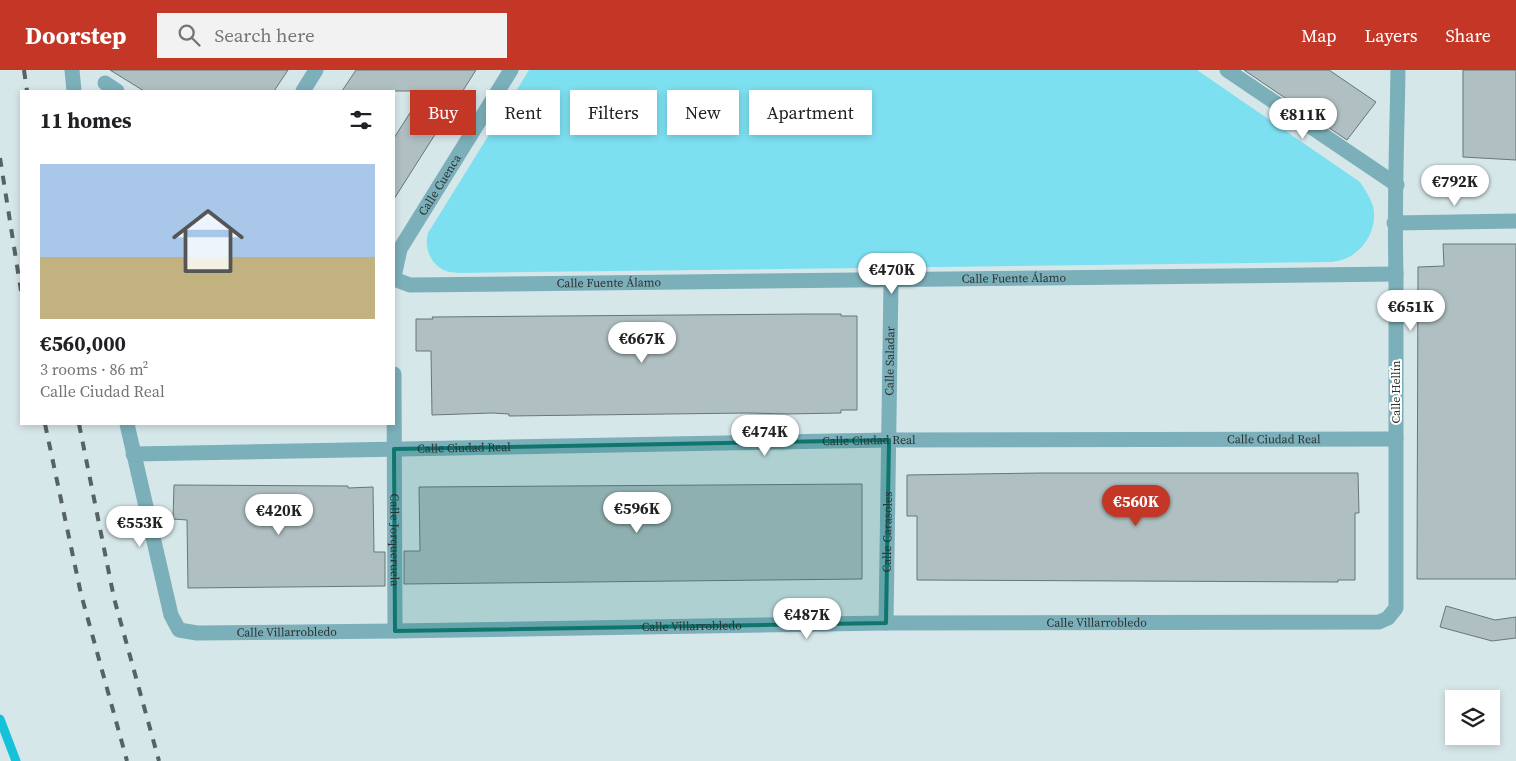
<!DOCTYPE html>
<html lang="en">
<head>
<meta charset="utf-8">
<style>
	:root { --surface:#fff; --page:#f2f2f2; --text:#202124; --muted:#757577; --line:#e0e0e0; --accent:#c43727 }
	body { margin:0; font-family:"Source Serif 4",serif; background:var(--page); color:var(--text); height:100vh; display:flex; flex-direction:column; font-size:19px; white-space:nowrap }
	* { box-sizing:border-box; margin:0 }
	p { font-size:16px; color:var(--muted) }
	.icon { flex:none; width:28px; height:28px; fill:none; stroke:currentColor; stroke-width:2; stroke-linecap:round; stroke-linejoin:round }
	.map { position:relative; flex:1; overflow:hidden }
	.panel { position:absolute; left:20px; top:20px; width:375px; height:335px; display:flex; flex-direction:column; background:var(--surface); border-radius:0px; box-shadow:0 2px 8px #0003 }
	.panel>* { flex:none }
	.top-card { position:absolute; left:410px; top:20px; width:475px; height:45px; display:flex; gap:10px }
	.fabs { position:absolute; left:1445px; top:620px; display:grid; gap:10px }
	.fabs a { display:grid; place-items:center; width:55px; height:55px; border-radius:0px; background:var(--surface); box-shadow:0 2px 8px #0003; font-size:25px }
	.price { position:absolute; translate:-50% -42px; padding:0 11px; border-radius:18px; background:#fff; color:#222; font-size:16px; line-height:32px; filter:drop-shadow(0 1px 2px #0008) }
	.price::after { content:''; position:absolute; left:50%; top:30px; width:15px; height:11px; margin-left:-8px; background:inherit; clip-path:polygon(0 0,100% 0,50% 100%) }
	.price.current { background:var(--accent); color:#fff }
	ul { padding:0; list-style:none }
	li { display:grid; align-content:center; gap:10px; height:265px; padding:0 20px }
	li+li { border-top:1px solid var(--line) }
	li span { display:grid; place-items:center; height:155px; border-radius:0px; color:#555 }
	li>.icon { margin-inline-start:auto }
	span .icon { width:90px; height:90px; fill:#fffc; stroke-width:1 }
	li b { font-size:21px }
	h2 { display:flex; justify-content:space-between; align-items:center; height:60px; padding:0 20px; font-size:21px }
	.tag { padding:0 18px; border-radius:0px; background:var(--surface); box-shadow:0 2px 8px #0003; font-size:18px; line-height:45px }
	.tag.current { background:var(--accent); color:#fff }
	header { display:flex; align-items:center; gap:30px; box-sizing:border-box; height:70px; padding:0 25px; background:var(--accent); color:#fff }
	header strong { font-size:24px }
	nav { display:flex; gap:28px; margin-inline-start:auto; font-size:18px }
	.search { width:350px; height:45px; background:var(--page); display:flex; align-items:center; gap:12px; box-sizing:border-box; padding:0 18px; border-radius:0px; color:var(--muted); font-size:19px }
	.map>svg:first-child { display:block }
	.green { fill:#7de0f1 }
	.lines { fill:none; stroke-linecap:round; stroke-linejoin:round }
	.stream { stroke:#15c2d9; stroke-width:9 }
	.building { fill:#afbfc2; stroke:#687679 }
	.street { stroke:#7bafb9; stroke-width:15 }
	.rail { stroke:#586263; stroke-width:4; stroke-dasharray:9 9; stroke-linecap:butt }
	.marked { fill:#0f766e; fill-opacity:0.2; stroke:#0f766e; stroke-width:4; stroke-linejoin:round }
	.labels { text-anchor:middle; stroke-width:4; stroke-linejoin:round; paint-order:stroke }
	.street-label { font-size:12px; fill:#2b3233; stroke:#fff }
</style>
</head>
<body>
<header>
<strong>Doorstep</strong>
<div class="search"><svg class="icon" aria-label="search" viewBox="0 0 24 24"><circle cx="10" cy="10" r="6"/><path d="M15 15l6 6"/></svg>Search here</div>
<nav><a>Map</a><a>Layers</a><a>Share</a></nav>
</header>
<div class="map">
<svg width="1516" height="691" viewBox="0 0 1516 691">
	<rect width="100%" height="100%" fill="#d6e7ea"/>
	<path class="green" d="M 529,0 L 1197,0 L 1360,112 C 1365,120 1370,127 1373,136 C 1378,156 1366,179 1347,188 C 1343,190 1337,191 1332,192 L 458,203 C 455,202 449,203 446,201 C 430,195 424,177 428,163 Z"/>
	<g class="lines">
		<path class="stream" d="M 0,649 L 16,691"/>
	</g>
	<path class="building" d="M 110,0 L 288,0 L 274,21 L 144,21 Z
		M 356,0 L 476,0 L 394,129 L 394,68 L 424,21 L 342,21 Z
		M 1244,0 L 1329,0 L 1376,32 L 1347,70 Z
		M 1463,0 L 1516,0 L 1516,90 L 1463,87 Z
		M 1443,174 L 1516,174 L 1516,509 L 1417,509 L 1418,197 L 1444,196 Z
		M 810,244 L 841,244 L 841,246 L 857,246 L 857,340 L 841,340 L 841,343 L 787,344 L 748,343 L 509,346 L 509,344 L 492,343 L 432,345 L 431,281 L 416,281 L 416,249 L 433,249 L 432,247 Z
		M 1041,403 L 1358,403 L 1359,443 L 1355,443 L 1355,510 L 1338,510 L 1338,512 L 917,510 L 917,446 L 907,446 L 907,405 Z
		M 862,414 L 862,509 L 404,514 L 404,481 L 420,481 L 419,417 Z
		M 174,415 L 348,416 L 348,418 L 373,417 L 374,482 L 385,482 L 385,516 L 188,518 L 187,450 L 173,449 Z
		M 1446,536 L 1495,550 L 1516,547 L 1516,568 L 1492,571 L 1440,557 Z"/>
	<g class="lines">
		<g class="street">
			<path d="M 72,0 L 74,21"/>
			<path d="M 1227,0 L 1397,115"/>
			<path d="M 105,13 L 117,21"/>
			<path d="M 303,21 L 316,0"/>
			<path d="M 1394,153 L 1516,151"/>
			<path id="s1" d="M 394,207 L 400,179 L 511,0"/>
			<path id="s2" d="M 394,209 L 410,215 L 1396,204"/>
			<path id="s3" d="M 394,304 L 395,561"/>
			<path id="s4" d="M 127,354 L 171,545 L 179,560 L 197,563 L 395,561 L 886,553 L 1379,552 L 1388,548 L 1396,538 L 1396,204 C 1394,136 1397,68 1398,0"/>
			<path id="s5" d="M 133,384 L 889,370 L 1396,369"/>
			<path id="s6" d="M 886,553 L 891,210"/>
		</g>
		<path class="rail" d="M 24,0 L 27,21
			M 0,88 L 21,221
			M 45,354 L 81,524 L 127,691
			M 79,354 L 114,528 L 159,691"/>
	</g>
	<path class="marked" d="M 889,370 L 886,553 L 395,561 L 394,379 Z"/>
	<g class="labels">
		<g class="street-label">
			<text dy="4" stroke="none"><textPath href="#s1" startOffset="104">Calle Cuenca</textPath></text>
			<text dy="4" stroke="none"><textPath href="#s2" startOffset="621">Calle Fuente Álamo</textPath></text>
			<text dy="4" stroke="none"><textPath href="#s2" startOffset="216">Calle Fuente Álamo</textPath></text>
			<text dy="4" stroke="none"><textPath href="#s6" startOffset="262">Calle Saladar</textPath></text>
			<text transform="translate(1396 322) rotate(-90)" y="4">Calle Hellín</text>
			<text dy="4" stroke="none"><textPath href="#s5" startOffset="1141">Calle Ciudad Real</textPath></text>
			<text dy="4" stroke="none"><textPath href="#s5" startOffset="736">Calle Ciudad Real</textPath></text>
			<text dy="4" stroke="none"><textPath href="#s5" startOffset="331">Calle Ciudad Real</textPath></text>
			<text dy="4" stroke="none"><textPath href="#s6" startOffset="91">Calle Carasoles</textPath></text>
			<text dy="4" stroke="none"><textPath href="#s3" startOffset="166">Calle Jorqueruela</textPath></text>
			<text dy="4" stroke="none"><textPath href="#s4" startOffset="1131">Calle Villarrobledo</textPath></text>
			<text dy="4" stroke="none"><textPath href="#s4" startOffset="726">Calle Villarrobledo</textPath></text>
			<text dy="4" stroke="none"><textPath href="#s4" startOffset="321">Calle Villarrobledo</textPath></text>
		</g>
	</g>
</svg>
<div class="fabs">
<a><svg class="icon" aria-label="layers" viewBox="0 0 24 24"><path d="M12 4l9 5-9 5-9-5zM3 14l9 5 9-5"/></svg></a>
</div>
<b class="price" style="left:1303px;top:70px">€811K</b>
<b class="price" style="left:1455px;top:137px">€792K</b>
<b class="price" style="left:892px;top:225px">€470K</b>
<b class="price" style="left:1411px;top:262px">€651K</b>
<b class="price" style="left:642px;top:294px">€667K</b>
<b class="price" style="left:765px;top:387px">€474K</b>
<b class="price current" style="left:1136px;top:457px">€560K</b>
<b class="price" style="left:637px;top:464px">€596K</b>
<b class="price" style="left:279px;top:466px">€420K</b>
<b class="price" style="left:140px;top:478px">€553K</b>
<b class="price" style="left:807px;top:570px">€487K</b>
<div class="top-card">
<a class="tag current">Buy</a>
<a class="tag">Rent</a>
<a class="tag">Filters</a>
<a class="tag">New</a>
<a class="tag">Apartment</a>
</div>
<section class="panel">
<h2>11 homes<svg class="icon" aria-label="filters" viewBox="0 0 24 24"><path d="M4 7h16M4 17h16"/><circle cx="9" cy="7" r="2"/><circle cx="15" cy="17" r="2"/></svg></h2>
<ul>
<li><span style="background:linear-gradient(#a9c7e8 60%,#c2b280 0)"><svg class="icon" aria-label="home" viewBox="0 0 24 24"><path d="M3 11l9-7 9 7M6 9v11h12V9"/></svg></span><div><b>€560,000</b><p>3 rooms · 86 m²</p><p>Calle Ciudad Real</p></div></li>
</ul>
</section>
</div>
</body>
</html>
